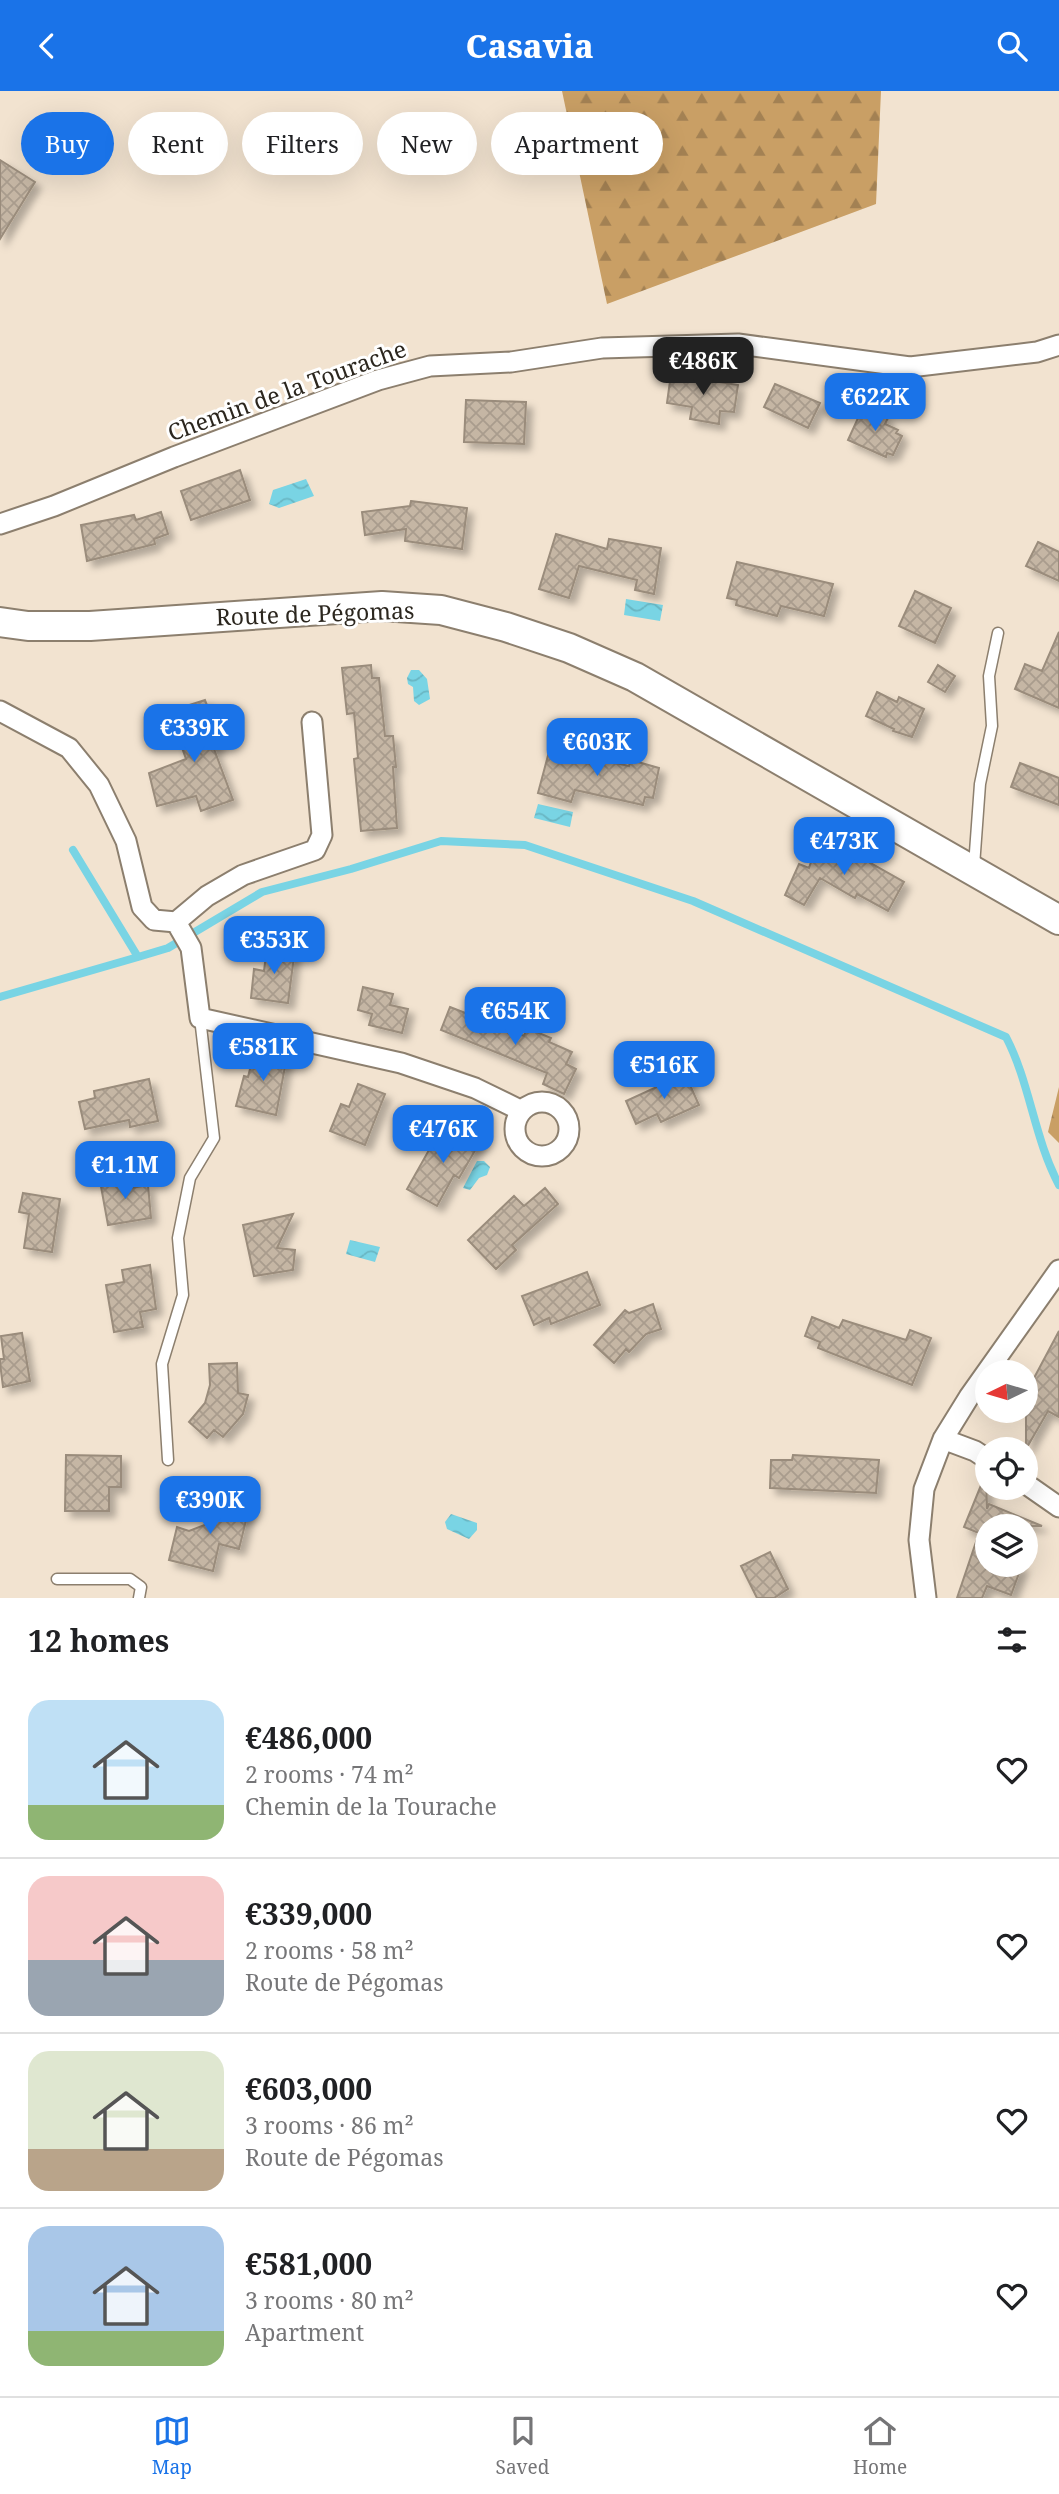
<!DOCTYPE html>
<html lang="en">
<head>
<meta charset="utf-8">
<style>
	:root { --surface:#fff; --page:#f6f6f6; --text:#202124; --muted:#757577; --line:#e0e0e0; --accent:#1a73e8 }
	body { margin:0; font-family:"Noto Serif",serif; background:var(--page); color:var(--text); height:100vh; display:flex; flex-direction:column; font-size:26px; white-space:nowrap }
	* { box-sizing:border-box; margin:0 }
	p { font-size:23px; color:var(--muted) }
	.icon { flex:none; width:38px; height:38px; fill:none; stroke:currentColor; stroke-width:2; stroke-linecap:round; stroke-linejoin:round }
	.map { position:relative; height:1507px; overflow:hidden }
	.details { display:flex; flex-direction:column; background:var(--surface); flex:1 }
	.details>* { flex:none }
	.hud { position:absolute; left:21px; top:21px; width:700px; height:63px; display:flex; gap:14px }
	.needle { width:46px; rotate:265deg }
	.buttons { position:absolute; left:975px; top:1269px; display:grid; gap:14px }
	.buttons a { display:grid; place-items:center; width:63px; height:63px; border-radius:50%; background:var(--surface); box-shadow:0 7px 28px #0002; font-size:35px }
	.price { position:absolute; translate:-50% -60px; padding:0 16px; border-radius:14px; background:var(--accent); color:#fff; font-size:23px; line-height:46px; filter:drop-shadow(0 2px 4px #0008) }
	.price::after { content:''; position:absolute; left:50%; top:42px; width:21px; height:16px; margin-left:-10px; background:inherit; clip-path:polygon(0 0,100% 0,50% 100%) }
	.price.current { background:#222; color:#fff }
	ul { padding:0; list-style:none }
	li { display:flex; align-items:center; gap:21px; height:175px; padding:0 28px }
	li+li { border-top:2px solid var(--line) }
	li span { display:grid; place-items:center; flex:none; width:196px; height:140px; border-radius:21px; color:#555 }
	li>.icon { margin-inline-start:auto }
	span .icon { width:84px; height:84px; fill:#fffc; stroke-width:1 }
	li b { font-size:30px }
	h2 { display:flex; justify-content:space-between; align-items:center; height:84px; padding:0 28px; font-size:30px }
	.tag { padding:0 24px; border-radius:32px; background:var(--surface); box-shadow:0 7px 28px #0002; font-size:24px; line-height:63px }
	.tag.current { background:var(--accent); color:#fff }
	header { display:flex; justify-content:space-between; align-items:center; height:91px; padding:0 28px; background:var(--accent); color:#fff; font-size:32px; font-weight:800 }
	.menu { display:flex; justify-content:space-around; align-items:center; height:98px; border-top:2px solid var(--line); background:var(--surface); font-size:19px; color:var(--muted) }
	.menu a { display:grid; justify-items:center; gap:4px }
	.menu .current { color:var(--accent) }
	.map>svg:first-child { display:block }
	.forest { fill:url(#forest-firs) }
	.water { fill:url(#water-waves) }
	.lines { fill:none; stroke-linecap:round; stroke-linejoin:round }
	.stream { stroke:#79d4e4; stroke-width:8 }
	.building { fill:url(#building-cross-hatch); stroke:#9a8c7b; stroke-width:2; filter:url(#shadow) }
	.service-casing { stroke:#8c7f6e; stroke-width:13 }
	.minor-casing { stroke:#8c7f6e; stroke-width:23 }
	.secondary-casing { stroke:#8c7f6e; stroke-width:32 }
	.service { stroke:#fff; stroke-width:10 }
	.minor { stroke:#fff; stroke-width:19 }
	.secondary { stroke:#fff; stroke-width:28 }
	.labels { text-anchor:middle; stroke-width:6; stroke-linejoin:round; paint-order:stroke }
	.street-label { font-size:23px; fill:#2b261e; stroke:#fff }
</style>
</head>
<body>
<header><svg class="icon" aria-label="back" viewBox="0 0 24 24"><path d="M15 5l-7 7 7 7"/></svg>Casavia<svg class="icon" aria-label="search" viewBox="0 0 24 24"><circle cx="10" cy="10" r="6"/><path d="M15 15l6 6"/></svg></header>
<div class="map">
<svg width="1059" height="1507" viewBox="0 0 1059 1507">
	<defs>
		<pattern id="forest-firs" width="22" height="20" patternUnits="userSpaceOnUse" patternTransform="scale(1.75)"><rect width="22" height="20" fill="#c99f65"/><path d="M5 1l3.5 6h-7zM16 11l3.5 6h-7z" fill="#a38153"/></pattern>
		<pattern id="water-waves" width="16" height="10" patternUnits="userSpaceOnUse" patternTransform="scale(1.75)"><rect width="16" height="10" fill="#79d4e4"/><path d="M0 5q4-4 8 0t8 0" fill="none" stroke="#69b6c3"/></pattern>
		<pattern id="building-cross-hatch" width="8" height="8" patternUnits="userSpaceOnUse" patternTransform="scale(1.75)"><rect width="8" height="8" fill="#c5b6a4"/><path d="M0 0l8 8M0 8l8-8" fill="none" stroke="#a99c8d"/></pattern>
		<filter id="shadow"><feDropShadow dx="6" dy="6" stdDeviation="3.5" flood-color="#0004"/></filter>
	</defs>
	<rect width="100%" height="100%" fill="#f2e3d0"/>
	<path class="forest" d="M 562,0 L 881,0 L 876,113 L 607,213 Z
		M 1059,996 L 1059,1052 L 1048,1041 Z"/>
	<path class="water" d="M 306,388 L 314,405 L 279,417 L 269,413 L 273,399 Z
		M 626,508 L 663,514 L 660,530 L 624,524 Z
		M 411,579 L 419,579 L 427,588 L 430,608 L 419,614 L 414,610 L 413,596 L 408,593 L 407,587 Z
		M 538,713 L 573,721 L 570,736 L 534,727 Z
		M 477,1070 L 484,1070 L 490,1076 L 487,1084 L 479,1087 L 470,1099 L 463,1097 Z
		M 350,1149 L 380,1156 L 375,1171 L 346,1163 Z
		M 451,1423 L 477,1432 L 477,1439 L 469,1448 L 447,1438 L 445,1431 Z"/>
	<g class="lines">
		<path class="stream" d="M 73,759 L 138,866 L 168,857 L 262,801 L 351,778 L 441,750 L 525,754 L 693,810 L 1006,946 C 1030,992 1034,1047 1059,1094
			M 0,906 L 138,866"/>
	</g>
	<path class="building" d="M 0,69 L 35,91 L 0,148 Z
		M 671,283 L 738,294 L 734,321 L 720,320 L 719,333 L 690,328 L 692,316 L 667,312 Z
		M 775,293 L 820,312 L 808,337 L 764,316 Z
		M 466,309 L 526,311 L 524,353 L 464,351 Z
		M 863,316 L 888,327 L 885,333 L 898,339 L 896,342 L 902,345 L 893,364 L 887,362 L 886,366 L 848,349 Z
		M 240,379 L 250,409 L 191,429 L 181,400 Z
		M 411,410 L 467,417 L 462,458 L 405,450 L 406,438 L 365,444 L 362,421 L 410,415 Z
		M 161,421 L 168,443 L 154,448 L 155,453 L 87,470 L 81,434 L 134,424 L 136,429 Z
		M 556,443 L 607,458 L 609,448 L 661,457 L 654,503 L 635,499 L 637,489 L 579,475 L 569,507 L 539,498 Z
		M 1038,451 L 1059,461 L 1059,490 L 1026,475 Z
		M 737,471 L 833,493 L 824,525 L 781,515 L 777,525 L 736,514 L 737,509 L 727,507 Z
		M 915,500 L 951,517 L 935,552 L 899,535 Z
		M 1059,541 L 1059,617 L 1015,598 L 1025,573 L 1042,580 Z
		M 371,574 L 372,587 L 379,587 L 385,645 L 393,645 L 396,676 L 393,676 L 397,737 L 361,740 L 354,668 L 358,667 L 354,622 L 347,623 L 342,577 Z
		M 938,574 L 955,585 L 945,601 L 928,591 Z
		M 877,601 L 897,611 L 899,606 L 924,618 L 912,646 L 893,640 L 894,638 L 866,625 Z
		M 205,609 L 213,629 L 210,630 L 219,656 L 214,658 L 233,709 L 201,720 L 196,705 L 157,715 L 149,682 L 186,668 L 180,651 L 184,648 L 181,638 L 183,637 L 177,618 Z
		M 550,657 L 629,675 L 631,669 L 659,677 L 653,707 L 645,706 L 643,714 L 575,699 L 571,711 L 538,702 Z
		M 1020,672 L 1059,687 L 1059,714 L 1011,696 Z
		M 820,744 L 864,771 L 865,769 L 904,791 L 888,820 L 857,803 L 855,807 L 820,787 L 804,814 L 785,804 L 799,773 L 809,777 Z
		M 267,855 L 295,858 L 288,912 L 251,907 L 254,878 L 264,880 Z
		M 363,896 L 393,903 L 390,914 L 408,918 L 402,942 L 369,934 L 372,923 L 358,919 Z
		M 450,916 L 524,945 L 527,937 L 551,947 L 549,951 L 572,961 L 566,973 L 576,978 L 564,1003 L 543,993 L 547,982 L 441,939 Z
		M 255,958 L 287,965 L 276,1024 L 236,1015 L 244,985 L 248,986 Z
		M 685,983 L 699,1014 L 661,1031 L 657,1023 L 636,1033 L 626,1010 Z
		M 149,988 L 158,1030 L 130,1036 L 129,1029 L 85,1038 L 79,1011 L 95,1007 L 94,1000 Z
		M 358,993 L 385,1003 L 365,1054 L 330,1040 L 341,1013 L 349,1016 Z
		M 453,1036 L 480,1051 L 459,1087 L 454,1084 L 437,1115 L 407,1098 L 438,1043 L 447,1048 Z
		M 129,1085 L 131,1097 L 148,1094 L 151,1127 L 108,1134 L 100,1090 Z
		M 545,1097 L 558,1113 L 512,1154 L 516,1159 L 496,1178 L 468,1149 L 514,1105 L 524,1115 Z
		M 23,1102 L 60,1108 L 52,1161 L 24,1157 L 29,1123 L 19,1121 Z
		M 293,1123 L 277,1157 L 295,1159 L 293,1179 L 254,1185 L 243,1134 Z
		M 150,1174 L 156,1218 L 140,1221 L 143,1236 L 114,1241 L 106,1194 L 124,1191 L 122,1179 Z
		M 587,1181 L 600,1214 L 551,1233 L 549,1227 L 534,1234 L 522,1205 Z
		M 653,1213 L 661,1238 L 646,1243 L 629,1261 L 626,1258 L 614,1272 L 594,1254 L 625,1219 L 629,1222 Z
		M 812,1226 L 839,1237 L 843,1229 L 906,1249 L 910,1239 L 931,1247 L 912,1294 L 818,1257 L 820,1251 L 805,1245 Z
		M 1059,1240 L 1059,1326 L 1048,1320 L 1026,1358 L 1026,1302 Z
		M 22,1242 L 30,1290 L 3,1296 L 0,1272 L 0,1268 L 4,1268 L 1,1245 Z
		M 237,1272 L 238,1302 L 248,1304 L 243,1323 L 223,1346 L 214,1339 L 207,1347 L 189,1331 L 205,1312 L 210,1294 L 209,1273 Z
		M 66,1364 L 121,1365 L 121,1396 L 109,1396 L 109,1420 L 65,1420 Z
		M 793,1364 L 879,1369 L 876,1402 L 770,1397 L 771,1369 L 792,1369 Z
		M 986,1382 L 987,1418 L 989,1413 L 1042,1435 L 987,1435 L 987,1474 L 1022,1474 L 1011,1504 L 987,1495 L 982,1507 L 957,1507 L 979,1442 L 964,1436 Z
		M 215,1408 L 249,1417 L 239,1458 L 219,1453 L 213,1480 L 169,1469 L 177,1436 L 189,1440 L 210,1432 Z
		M 770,1461 L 788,1498 L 774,1507 L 757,1507 L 741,1475 Z"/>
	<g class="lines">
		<defs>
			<path id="service" d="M 974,775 L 980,693 L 992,635 L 989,585 L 998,542
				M 168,1369 L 162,1273 L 183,1204 L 178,1147 L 190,1087 L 214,1047 L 200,927
				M 57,1488 L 130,1488 L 141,1496 L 139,1507"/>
			<path id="minor" d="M 0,433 L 54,415 L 174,366 L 378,289 L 430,275 L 511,271 L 602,257 L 738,253 L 910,276 L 1037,261 L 1059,254
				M 0,620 L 69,657 L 99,694 L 126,750 L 142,816 L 154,829 L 176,831 L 191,857 L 200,927 L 401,972 L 475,997 L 522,1020
				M 176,831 L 207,805 L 243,784 L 315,759 L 322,744 L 312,631
				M515 1038a27 27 0 1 1 54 0a27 27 0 1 1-54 0Z
				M 943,1348 L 975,1360 L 987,1368
				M 1026,1393 L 1059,1416
				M 926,1507 L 919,1449 L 924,1398 L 943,1348 L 969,1306 L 1059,1179"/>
			<path id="secondary" d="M 0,531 L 28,535 L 90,535 L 382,515 L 441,519 L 506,536 L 569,557 L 635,586 L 1059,829"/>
		</defs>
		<use href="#service" class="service-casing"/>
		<use href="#minor" class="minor-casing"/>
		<use href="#secondary" class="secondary-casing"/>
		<use href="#service" class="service"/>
		<use href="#minor" class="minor"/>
		<use href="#secondary" class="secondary"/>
	</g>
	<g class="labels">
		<g class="street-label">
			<text transform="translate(287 300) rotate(-20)" y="8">Chemin de la Tourache</text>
			<text transform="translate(315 523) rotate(-2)" y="8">Route de Pégomas</text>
		</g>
	</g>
</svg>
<div class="buttons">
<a><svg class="needle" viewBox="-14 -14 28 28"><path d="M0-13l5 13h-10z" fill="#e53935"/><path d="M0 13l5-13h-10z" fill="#757577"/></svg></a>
<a><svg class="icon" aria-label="locate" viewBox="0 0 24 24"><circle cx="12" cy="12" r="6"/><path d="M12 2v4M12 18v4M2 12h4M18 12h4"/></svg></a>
<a><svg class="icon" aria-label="layers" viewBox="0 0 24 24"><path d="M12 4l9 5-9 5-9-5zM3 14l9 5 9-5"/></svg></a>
</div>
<b class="price current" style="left:703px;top:306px">€486K</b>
<b class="price" style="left:875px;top:342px">€622K</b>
<b class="price" style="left:194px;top:673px">€339K</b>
<b class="price" style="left:597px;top:687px">€603K</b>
<b class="price" style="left:844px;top:786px">€473K</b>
<b class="price" style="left:274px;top:885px">€353K</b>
<b class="price" style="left:515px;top:956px">€654K</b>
<b class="price" style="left:263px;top:992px">€581K</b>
<b class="price" style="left:664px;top:1010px">€516K</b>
<b class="price" style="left:443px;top:1074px">€476K</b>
<b class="price" style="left:125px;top:1110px">€1.1M</b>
<b class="price" style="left:210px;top:1445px">€390K</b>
<div class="hud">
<a class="tag current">Buy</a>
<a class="tag">Rent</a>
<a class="tag">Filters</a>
<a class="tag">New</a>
<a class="tag">Apartment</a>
</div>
</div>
<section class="details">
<h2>12 homes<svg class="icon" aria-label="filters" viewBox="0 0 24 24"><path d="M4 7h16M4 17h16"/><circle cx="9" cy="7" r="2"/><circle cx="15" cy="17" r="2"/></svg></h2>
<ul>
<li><span style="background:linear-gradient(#bfe0f5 75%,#8fb573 0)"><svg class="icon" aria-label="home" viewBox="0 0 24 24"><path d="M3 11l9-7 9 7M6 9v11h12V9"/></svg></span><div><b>€486,000</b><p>2 rooms · 74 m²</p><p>Chemin de la Tourache</p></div><svg class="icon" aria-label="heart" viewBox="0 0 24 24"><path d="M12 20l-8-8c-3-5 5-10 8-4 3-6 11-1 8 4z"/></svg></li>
<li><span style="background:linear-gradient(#f6c9c9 60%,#9aa5b1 0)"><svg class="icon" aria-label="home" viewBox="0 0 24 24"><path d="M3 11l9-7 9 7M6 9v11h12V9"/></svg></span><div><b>€339,000</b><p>2 rooms · 58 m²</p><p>Route de Pégomas</p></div><svg class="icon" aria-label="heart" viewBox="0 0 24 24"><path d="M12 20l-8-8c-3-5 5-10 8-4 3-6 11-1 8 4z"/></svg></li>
<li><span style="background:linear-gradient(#dfe7d0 70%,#b9a48a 0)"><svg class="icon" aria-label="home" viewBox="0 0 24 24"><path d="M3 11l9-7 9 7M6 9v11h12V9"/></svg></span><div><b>€603,000</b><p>3 rooms · 86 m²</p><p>Route de Pégomas</p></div><svg class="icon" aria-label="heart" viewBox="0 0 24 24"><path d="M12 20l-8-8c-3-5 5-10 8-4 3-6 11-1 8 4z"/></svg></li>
<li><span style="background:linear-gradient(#a9c7e8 75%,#8fb573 0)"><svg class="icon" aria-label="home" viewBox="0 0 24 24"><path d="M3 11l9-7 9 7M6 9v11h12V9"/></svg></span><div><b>€581,000</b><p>3 rooms · 80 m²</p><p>Apartment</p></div><svg class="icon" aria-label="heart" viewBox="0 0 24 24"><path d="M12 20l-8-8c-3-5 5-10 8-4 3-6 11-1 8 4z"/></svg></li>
</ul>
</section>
<nav class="menu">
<a class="current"><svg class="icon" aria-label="map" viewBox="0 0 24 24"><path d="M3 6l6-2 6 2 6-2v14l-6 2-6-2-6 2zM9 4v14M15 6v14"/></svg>Map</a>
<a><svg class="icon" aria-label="saved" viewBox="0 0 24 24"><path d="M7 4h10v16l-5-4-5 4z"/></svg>Saved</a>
<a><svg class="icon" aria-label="home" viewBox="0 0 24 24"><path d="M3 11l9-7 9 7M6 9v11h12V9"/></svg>Home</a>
</nav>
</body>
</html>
